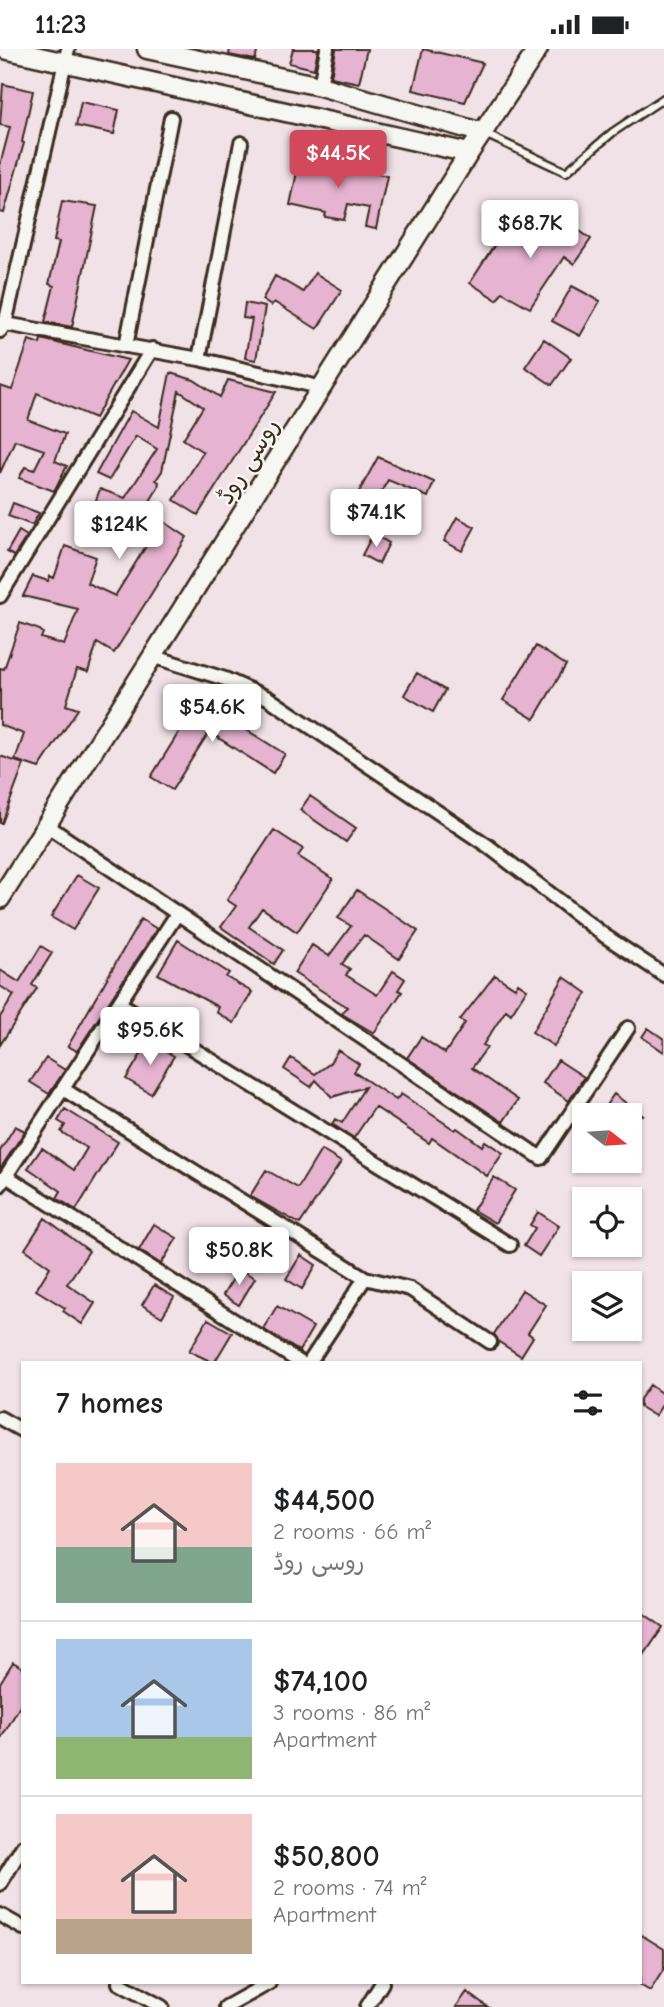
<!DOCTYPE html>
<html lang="en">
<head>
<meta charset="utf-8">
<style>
	:root { --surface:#fff; --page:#f2f2f2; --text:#202124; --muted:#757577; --line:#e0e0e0; --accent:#d1495b }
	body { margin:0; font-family:"Comic Neue","Playpen Sans Arabic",sans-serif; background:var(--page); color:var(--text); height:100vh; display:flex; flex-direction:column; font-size:26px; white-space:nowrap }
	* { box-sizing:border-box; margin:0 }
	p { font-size:23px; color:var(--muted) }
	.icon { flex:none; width:38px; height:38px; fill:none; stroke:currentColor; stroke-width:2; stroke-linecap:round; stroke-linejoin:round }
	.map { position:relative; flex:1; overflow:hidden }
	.details { position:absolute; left:21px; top:1312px; width:621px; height:623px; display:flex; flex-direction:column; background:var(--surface); border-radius:0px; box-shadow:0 2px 5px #0004 }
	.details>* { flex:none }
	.needle { width:46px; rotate:107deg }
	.buttons { position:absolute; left:572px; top:1054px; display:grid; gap:14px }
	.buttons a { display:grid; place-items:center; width:70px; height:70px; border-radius:0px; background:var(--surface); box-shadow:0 2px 5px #0004; font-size:35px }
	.price { position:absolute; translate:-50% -60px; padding:0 16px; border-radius:7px; background:#fff; color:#222; font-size:23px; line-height:46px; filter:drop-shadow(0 2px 4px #0008) }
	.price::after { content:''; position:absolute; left:50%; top:42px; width:21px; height:16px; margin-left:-10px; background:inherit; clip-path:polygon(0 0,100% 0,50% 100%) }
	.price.selected { background:var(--accent); color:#fff }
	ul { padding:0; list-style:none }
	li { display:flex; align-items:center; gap:21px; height:175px; padding:0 35px }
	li+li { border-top:2px solid var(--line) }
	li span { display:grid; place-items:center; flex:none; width:196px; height:140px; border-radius:0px; color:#555 }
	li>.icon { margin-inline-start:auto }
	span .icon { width:84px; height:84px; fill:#fffc; stroke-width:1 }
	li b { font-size:30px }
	h2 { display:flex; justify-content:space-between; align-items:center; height:84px; padding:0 35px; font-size:30px }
	.status { display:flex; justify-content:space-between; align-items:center; height:49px; padding:0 35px; background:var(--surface); direction:ltr }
	.status svg { height:19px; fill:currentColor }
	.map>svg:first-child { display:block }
	.building { fill:#e6b3d0; stroke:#3b2a1e; stroke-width:2 }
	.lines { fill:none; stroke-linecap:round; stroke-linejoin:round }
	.lane-casing { stroke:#3b2a1e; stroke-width:11 }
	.street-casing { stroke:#3b2a1e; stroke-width:18 }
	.secondary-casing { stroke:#3b2a1e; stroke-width:23 }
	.lane { stroke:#f6f6f2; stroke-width:6 }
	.street { stroke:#f6f6f2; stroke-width:12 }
	.secondary { stroke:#f6f6f2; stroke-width:18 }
	.labels { text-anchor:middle; stroke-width:5; stroke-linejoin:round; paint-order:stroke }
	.street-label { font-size:24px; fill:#3b2a1e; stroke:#f6f6f2 }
</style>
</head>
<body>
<div class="status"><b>11:23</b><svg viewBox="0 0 49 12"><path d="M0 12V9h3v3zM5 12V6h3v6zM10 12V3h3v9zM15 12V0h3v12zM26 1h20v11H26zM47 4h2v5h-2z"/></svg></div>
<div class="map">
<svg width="664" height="1958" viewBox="0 0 664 1958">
	<rect width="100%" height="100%" fill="#f1e2e8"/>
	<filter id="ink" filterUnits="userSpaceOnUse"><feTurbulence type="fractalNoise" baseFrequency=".0143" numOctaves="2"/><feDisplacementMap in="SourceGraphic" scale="14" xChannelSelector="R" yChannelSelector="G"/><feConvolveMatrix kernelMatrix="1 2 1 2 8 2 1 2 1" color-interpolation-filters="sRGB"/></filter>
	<g filter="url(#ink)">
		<path class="building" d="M 230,0 L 258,0 L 255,11 L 229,6 Z
			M 293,0 L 318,0 L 314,20 L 289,14 Z
			M 336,0 L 367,0 L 359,34 L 331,28 Z
			M 423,0 L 483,14 L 465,53 L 413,41 Z
			M 3,35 L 33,42 L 22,93 L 24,94 L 4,164 L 0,163 L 0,116 L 10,78 L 0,76 Z
			M 81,53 L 119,61 L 114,85 L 76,77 Z
			M 300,109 L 387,127 L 376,180 L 365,178 L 369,159 L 348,155 L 344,171 L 325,168 L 326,164 L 290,156 Z
			M 62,152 L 97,157 L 72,278 L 45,273 L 54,237 L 49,235 L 59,193 L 54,192 Z
			M 547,159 L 591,190 L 574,215 L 564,208 L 530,259 L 502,243 L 497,251 L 470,234 L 503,183 L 521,195 Z
			M 315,224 L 342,241 L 317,280 L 274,253 L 271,257 L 262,251 L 275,227 L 303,243 Z
			M 572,237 L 600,252 L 580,287 L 552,272 Z
			M 245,254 L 265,258 L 256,311 L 245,309 L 252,270 L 243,269 Z
			M 41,290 L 128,311 L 95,369 L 37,344 L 28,371 L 65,385 L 55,412 L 67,417 L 54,442 L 19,429 L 25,418 L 34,421 L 44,401 L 15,391 L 0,424 L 0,337 L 12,341 L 29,291 L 40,295 Z
			M 544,290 L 571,309 L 552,336 L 525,318 Z
			M 170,324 L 194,331 L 220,348 L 228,331 L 276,343 L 198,466 L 174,451 L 203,403 L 183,390 L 203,358 L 179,342 L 162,422 L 156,431 L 159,433 L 158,439 L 145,460 L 187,488 L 114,604 L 97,594 L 88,623 L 77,620 L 66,656 L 78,660 L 39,719 L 15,711 L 24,685 L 0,676 L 0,619 L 4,620 L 20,574 L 40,581 L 43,584 L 41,589 L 64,596 L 78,560 L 23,547 L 33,527 L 48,532 L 50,527 L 54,529 L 65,497 L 96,508 L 87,534 L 115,547 L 146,497 L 126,484 L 130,479 L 91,465 L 100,440 L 125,449 L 157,400 L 136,387 L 109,431 L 96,425 L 131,362 L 159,378 Z
			M 378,408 L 434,433 L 428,448 L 388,431 L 360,481 L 343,472 Z
			M 13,454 L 39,464 L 32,476 L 8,467 Z
			M 457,468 L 475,478 L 462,502 L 444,492 Z
			M 19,482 L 27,487 L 14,507 L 7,503 Z
			M 373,485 L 389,494 L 379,515 L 362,506 Z
			M 536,597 L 566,616 L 534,670 L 503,651 Z
			M 417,624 L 445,641 L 433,663 L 404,646 Z
			M 199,651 L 285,705 L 273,724 L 209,683 L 172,741 L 151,728 Z
			M 0,707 L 24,715 L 2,774 L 0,774 Z
			M 310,747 L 356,779 L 346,793 L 300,761 Z
			M 274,781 L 303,800 L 298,807 L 333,830 L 297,883 L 262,859 L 249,878 L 283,901 L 274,915 L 221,878 L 236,857 L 227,851 Z
			M 77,826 L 99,839 L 73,881 L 51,868 Z
			M 357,841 L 418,882 L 399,910 L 364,886 L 342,915 L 350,920 L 346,926 L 377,946 L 393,922 L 405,930 L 398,941 L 402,943 L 374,984 L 342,965 L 347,958 L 294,924 L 312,896 L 329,907 L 351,877 L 338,869 Z
			M 141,870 L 157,880 L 77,1002 L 68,997 Z
			M 178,891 L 229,924 L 226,928 L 252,943 L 234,974 L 216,963 L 218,958 L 158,925 Z
			M 41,897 L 52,904 L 32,936 L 37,939 L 0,996 L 0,968 L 14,946 L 0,937 L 0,921 L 19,933 Z
			M 495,926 L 515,939 L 518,934 L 527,940 L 511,965 L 506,961 L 483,996 L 487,998 L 472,1019 L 518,1051 L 503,1073 L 407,1009 L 421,988 L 445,1004 L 465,974 L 460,971 Z
			M 564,928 L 587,944 L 554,997 L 532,983 Z
			M 648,979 L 664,990 L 664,1003 L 642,988 Z
			M 149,992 L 174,1007 L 151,1045 L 126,1030 Z
			M 338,1001 L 359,1015 L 354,1023 L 396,1051 L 401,1045 L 455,1081 L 457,1079 L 482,1097 L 485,1092 L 503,1104 L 487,1127 L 432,1089 L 429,1094 L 375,1058 L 354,1089 L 332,1075 L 335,1070 L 342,1074 L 365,1038 L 332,1048 L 316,1031 L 311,1038 L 284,1020 L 291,1009 L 315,1025 L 329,1015 Z
			M 46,1009 L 65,1021 L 49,1045 L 30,1033 Z
			M 558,1011 L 584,1028 L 569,1052 L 543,1034 Z
			M 614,1045 L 642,1066 L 599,1066 Z
			M 65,1060 L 118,1093 L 76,1161 L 57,1149 L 61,1142 L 28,1119 L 42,1099 L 74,1121 L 87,1099 L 61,1083 L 65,1076 L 58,1072 Z
			M 15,1077 L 25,1082 L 0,1120 L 0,1102 Z
			M 321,1101 L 341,1113 L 300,1175 L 250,1147 L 266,1121 L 298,1139 Z
			M 494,1128 L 515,1141 L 495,1174 L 473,1161 Z
			M 538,1163 L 559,1177 L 539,1207 L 524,1197 L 535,1179 L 530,1176 Z
			M 45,1169 L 89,1202 L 67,1235 L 95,1254 L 82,1275 L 63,1262 L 65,1259 L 36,1241 L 50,1218 L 25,1200 Z
			M 154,1175 L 177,1189 L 161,1215 L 139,1201 Z
			M 301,1206 L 316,1216 L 302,1240 L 286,1230 Z
			M 239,1220 L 255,1229 L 239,1256 L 223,1246 Z
			M 154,1236 L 174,1248 L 162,1268 L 142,1256 Z
			M 522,1241 L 546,1256 L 528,1284 L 533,1288 L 521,1307 L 499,1293 L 494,1285 Z
			M 277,1257 L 313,1278 L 299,1302 L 263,1280 Z
			M 208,1270 L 232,1284 L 214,1314 L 189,1302 Z
			M 650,1336 L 664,1346 L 664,1353 L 655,1367 L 640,1358 L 640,1350 Z
			M 640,1562 L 663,1578 L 640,1612 Z
			M 13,1613 L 23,1619 L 23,1652 L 0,1691 L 0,1634 Z
			M 640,1885 L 664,1900 L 664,1920 L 650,1942 L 640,1936 Z
			M 467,1943 L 488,1958 L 456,1958 Z"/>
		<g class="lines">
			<defs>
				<path id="lane" d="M 485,85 L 566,123 L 613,83 L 664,49"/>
				<path id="street" d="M 320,37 L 327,0
					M 0,274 L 199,310 L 323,339
					M 0,282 L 5,275 L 68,0
					M 126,297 L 171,69
					M 199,310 L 241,94
					M 0,547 L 152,300
					M 155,608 L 225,630 L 268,649 L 488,797 L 605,887 L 664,926
					M 46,776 L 541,1109 L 628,979
					M 119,954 L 510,1196
					M 63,1040 L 365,1229
					M 6,1127 L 301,1314
					M 0,1136 L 177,865
					M 309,1314 L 365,1229 L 410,1240 L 490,1293
					M 0,1369 L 23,1382
					M 0,1835 L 23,1797
					M 0,1866 L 23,1879
					M 119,1934 L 162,1958
					M 226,1958 L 269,1934
					M 367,1958 L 382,1934"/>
				<path id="secondary" d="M 4,0 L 469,104
					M 147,0 L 320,37 L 483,84
					M 0,850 L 469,104 L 538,0"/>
			</defs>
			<use href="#lane" class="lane-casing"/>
			<use href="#street" class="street-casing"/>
			<use href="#secondary" class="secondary-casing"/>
			<use href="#lane" class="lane"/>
			<use href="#street" class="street"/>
			<use href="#secondary" class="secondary"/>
		</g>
	</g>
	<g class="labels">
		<g class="street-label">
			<text transform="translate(248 412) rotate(-58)" y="8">روسی روڈ</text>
		</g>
	</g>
</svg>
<div class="buttons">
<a><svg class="needle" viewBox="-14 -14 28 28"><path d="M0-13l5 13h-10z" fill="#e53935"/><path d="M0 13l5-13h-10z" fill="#757577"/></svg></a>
<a><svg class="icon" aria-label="locate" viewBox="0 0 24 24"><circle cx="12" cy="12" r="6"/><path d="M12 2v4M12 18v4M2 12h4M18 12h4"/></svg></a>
<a><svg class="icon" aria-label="layers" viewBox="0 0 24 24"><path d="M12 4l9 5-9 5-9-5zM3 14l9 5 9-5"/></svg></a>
</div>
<b class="price selected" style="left:338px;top:141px">$44.5K</b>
<b class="price" style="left:530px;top:211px">$68.7K</b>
<b class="price" style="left:376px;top:500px">$74.1K</b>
<b class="price" style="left:119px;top:512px">$124K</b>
<b class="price" style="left:212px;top:695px">$54.6K</b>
<b class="price" style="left:150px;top:1018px">$95.6K</b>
<b class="price" style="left:239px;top:1238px">$50.8K</b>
<section class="details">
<h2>7 homes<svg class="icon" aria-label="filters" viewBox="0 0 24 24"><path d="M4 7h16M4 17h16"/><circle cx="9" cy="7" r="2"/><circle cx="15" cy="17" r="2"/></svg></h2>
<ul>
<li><span style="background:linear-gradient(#f6c9c9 60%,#7fa58c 0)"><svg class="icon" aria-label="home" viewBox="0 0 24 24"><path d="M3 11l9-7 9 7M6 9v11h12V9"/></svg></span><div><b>$44,500</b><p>2 rooms · 66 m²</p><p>روسی روڈ</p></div></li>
<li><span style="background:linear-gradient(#a9c7e8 70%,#8fb573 0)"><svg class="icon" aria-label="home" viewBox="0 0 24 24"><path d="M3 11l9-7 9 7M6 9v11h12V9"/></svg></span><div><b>$74,100</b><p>3 rooms · 86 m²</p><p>Apartment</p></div></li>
<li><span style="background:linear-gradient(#f6c9c9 75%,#b9a48a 0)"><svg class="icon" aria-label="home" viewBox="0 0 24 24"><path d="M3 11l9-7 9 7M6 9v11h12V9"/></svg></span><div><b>$50,800</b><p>2 rooms · 74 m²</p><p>Apartment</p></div></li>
</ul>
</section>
</div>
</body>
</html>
